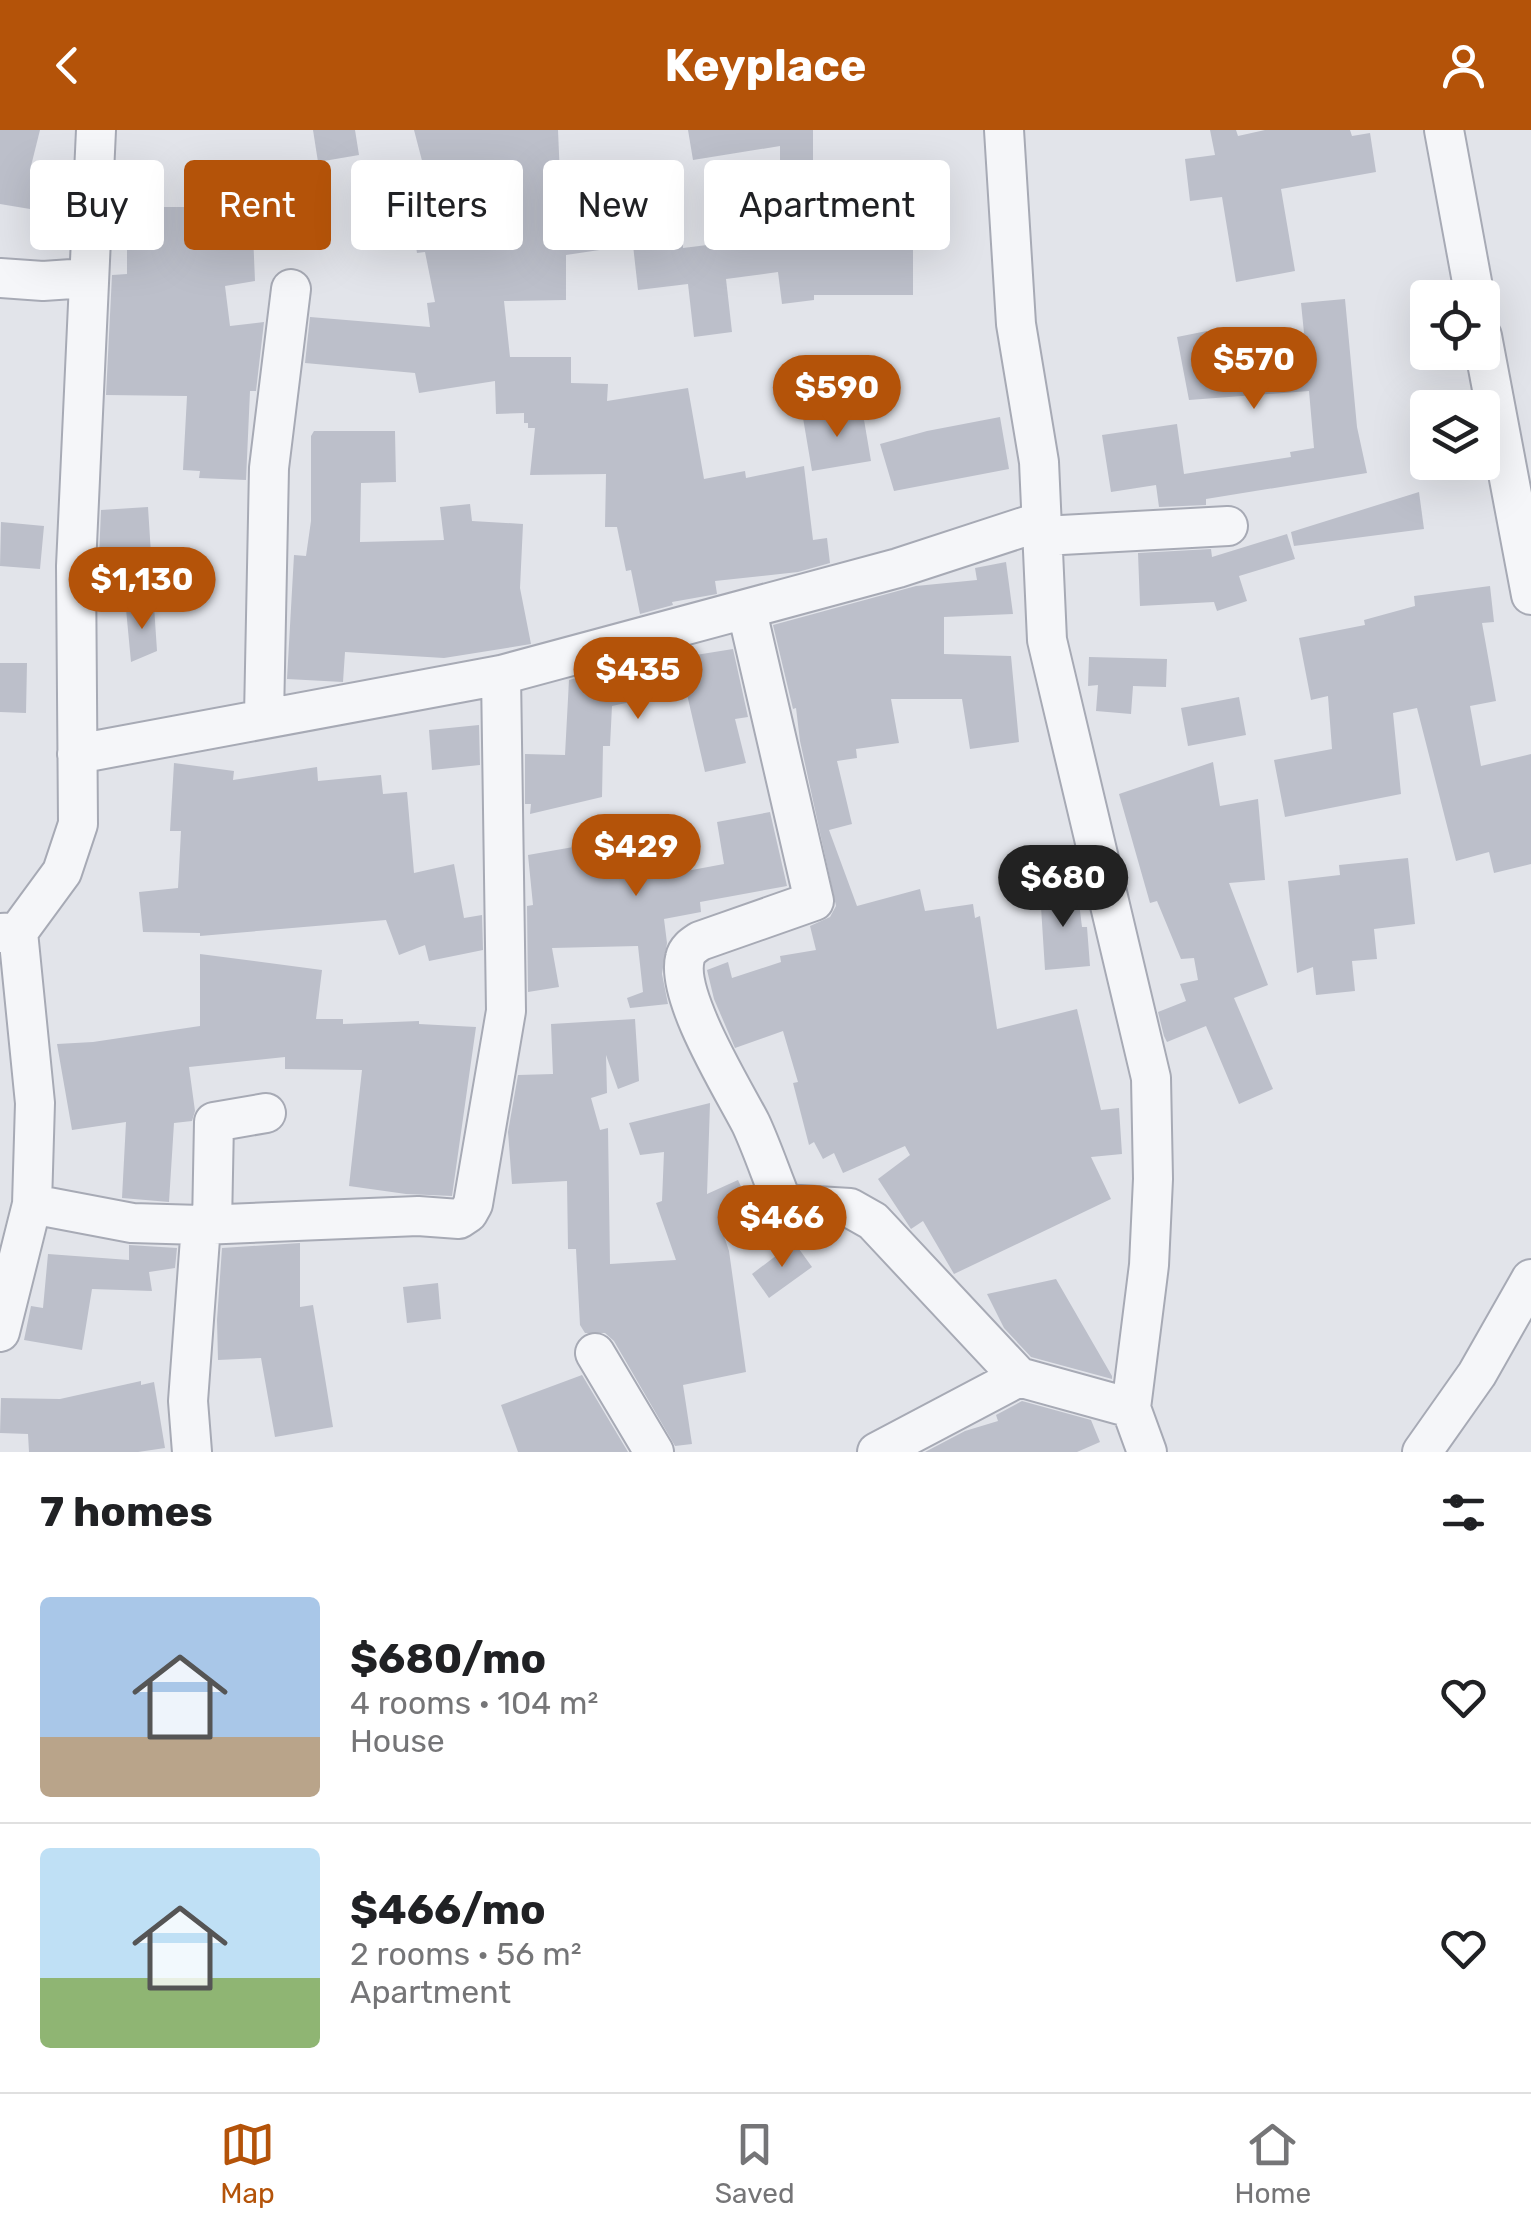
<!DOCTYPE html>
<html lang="en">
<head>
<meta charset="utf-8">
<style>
	:root { --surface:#fff; --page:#f6f6f6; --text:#202124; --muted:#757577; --line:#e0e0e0; --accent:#b45309 }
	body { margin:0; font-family:Rubik,sans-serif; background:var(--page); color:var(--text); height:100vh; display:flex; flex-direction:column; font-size:38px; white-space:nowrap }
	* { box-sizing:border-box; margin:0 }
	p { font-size:32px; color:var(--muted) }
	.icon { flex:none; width:55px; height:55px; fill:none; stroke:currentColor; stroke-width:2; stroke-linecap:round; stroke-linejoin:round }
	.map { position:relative; height:1322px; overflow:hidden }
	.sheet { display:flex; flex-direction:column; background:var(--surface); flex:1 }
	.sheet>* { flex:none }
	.top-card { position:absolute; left:30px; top:30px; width:1000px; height:90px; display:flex; gap:20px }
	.buttons { position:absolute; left:1410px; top:150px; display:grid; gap:20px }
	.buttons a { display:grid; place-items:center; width:90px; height:90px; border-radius:10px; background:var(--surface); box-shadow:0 10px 40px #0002; font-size:50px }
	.price { position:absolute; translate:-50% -85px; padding:0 22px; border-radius:35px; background:var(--accent); color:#fff; font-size:32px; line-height:65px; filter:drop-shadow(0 2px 5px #0008) }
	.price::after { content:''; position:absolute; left:50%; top:60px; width:30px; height:22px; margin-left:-15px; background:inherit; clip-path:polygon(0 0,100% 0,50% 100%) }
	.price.active { background:#222; color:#fff }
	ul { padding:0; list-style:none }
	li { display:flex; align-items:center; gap:30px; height:250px; padding:0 40px }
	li+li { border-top:2px solid var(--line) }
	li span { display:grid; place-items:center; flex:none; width:280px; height:200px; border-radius:10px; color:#555 }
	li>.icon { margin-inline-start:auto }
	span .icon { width:120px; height:120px; fill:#fffc; stroke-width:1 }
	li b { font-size:42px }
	h2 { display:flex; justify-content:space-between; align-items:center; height:120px; padding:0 40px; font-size:42px }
	.tag { padding:0 35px; border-radius:10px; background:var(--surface); box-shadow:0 10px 40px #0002; font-size:35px; line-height:90px }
	.tag.active { background:var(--accent); color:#fff }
	header { display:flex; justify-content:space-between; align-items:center; height:130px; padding:0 40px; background:var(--accent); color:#fff; font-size:45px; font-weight:700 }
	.dock { display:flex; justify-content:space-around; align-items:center; height:140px; border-top:2px solid var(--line); background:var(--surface); font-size:28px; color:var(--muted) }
	.dock a { display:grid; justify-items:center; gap:5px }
	.dock .active { color:var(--accent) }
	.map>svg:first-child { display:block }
	.building { fill:#bcbfca }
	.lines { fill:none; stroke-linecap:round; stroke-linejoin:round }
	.minor-casing { stroke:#a7aab5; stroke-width:42 }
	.minor { stroke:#f5f6f9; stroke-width:38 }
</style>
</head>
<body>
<header><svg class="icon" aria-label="back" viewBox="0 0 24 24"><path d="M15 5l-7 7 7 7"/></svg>Keyplace<svg class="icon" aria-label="person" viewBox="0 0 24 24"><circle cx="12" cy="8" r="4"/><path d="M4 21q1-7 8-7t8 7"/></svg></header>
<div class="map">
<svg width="1531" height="1322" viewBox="0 0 1531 1322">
	<rect width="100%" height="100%" fill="#e2e4ea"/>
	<path class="building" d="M 0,0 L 40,0 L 31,36 L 36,37 L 30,79 L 0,74 Z
		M 313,0 L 355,0 L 359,25 L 318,32 Z
		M 414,0 L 558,0 L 561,71 L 564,71 L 566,97 L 632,86 L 633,97 L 681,91 L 683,118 L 854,97 L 853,88 L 896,88 L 897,105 L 913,105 L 913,165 L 814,165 L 814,170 L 782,174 L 778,142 L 726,149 L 732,202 L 694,207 L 688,154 L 638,160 L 633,115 L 566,125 L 566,170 L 504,171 L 510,227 L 571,227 L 571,253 L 608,254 L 607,271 L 688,258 L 704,349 L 745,341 L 746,348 L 804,336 L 813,410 L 827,408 L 830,433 L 798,442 L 715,451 L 717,464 L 672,472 L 673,475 L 640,484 L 631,440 L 626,441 L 617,397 L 605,397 L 606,344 L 530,345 L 535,298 L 528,298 L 528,293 L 524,293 L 524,283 L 496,284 L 495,251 L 419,263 L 415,243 L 305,233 L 310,187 L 430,197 L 427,173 L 435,172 L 425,122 L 417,123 L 412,92 L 406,94 L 396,54 L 426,46 Z
		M 688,0 L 813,0 L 813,50 L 780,50 L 780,16 L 693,30 Z
		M 1210,0 L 1236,0 L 1238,6 L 1265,0 L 1350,0 L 1352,6 L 1370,3 L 1376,42 L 1281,59 L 1295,141 L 1236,152 L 1222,67 L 1190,71 L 1185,29 L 1215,25 Z
		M 127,77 L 200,77 L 200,82 L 252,80 L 255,151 L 225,156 L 230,196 L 264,192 L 256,261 L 250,261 L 246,350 L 199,348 L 200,341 L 183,340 L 187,266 L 106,265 L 112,145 L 127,144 Z
		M 1345,169 L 1357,297 L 1367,343 L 1206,369 L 1206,375 L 1159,377 L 1156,355 L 1111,362 L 1102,305 L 1177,294 L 1184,344 L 1291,327 L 1290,322 L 1314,318 L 1309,261 L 1189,270 L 1177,207 L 1207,201 L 1209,211 L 1304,203 L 1301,173 Z
		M 862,278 L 871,331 L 812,341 L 803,288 Z
		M 1000,287 L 1009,339 L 894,361 L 880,314 L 927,301 Z
		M 314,301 L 395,301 L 396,352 L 361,353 L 360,412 L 444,410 L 440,377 L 470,374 L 472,391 L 523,394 L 520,458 L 531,514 L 444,528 L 345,522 L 343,552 L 287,549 L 294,425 L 306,426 L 311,391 L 311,306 Z
		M 1419,362 L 1424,399 L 1294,416 L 1291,402 Z
		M 148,377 L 151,424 L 99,427 L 101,380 Z
		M 1,392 L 44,396 L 40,439 L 0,436 Z
		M 1287,404 L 1295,429 L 1239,446 L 1247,471 L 1217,481 L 1214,472 L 1140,476 L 1138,423 L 1211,419 L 1212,427 Z
		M 1006,432 L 1013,484 L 944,487 L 944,524 L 1011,526 L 1019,612 L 970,619 L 962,569 L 891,569 L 899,613 L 856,619 L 857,628 L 837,631 L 852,694 L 829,700 L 857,776 L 920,759 L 925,781 L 973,774 L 975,788 L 980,786 L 997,899 L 1077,879 L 1101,980 L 1119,978 L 1122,1024 L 1091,1027 L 1111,1069 L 954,1144 L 923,1091 L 911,1099 L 878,1049 L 910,1025 L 905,1016 L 843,1043 L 834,1023 L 823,1029 L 814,1012 L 809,1015 L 793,953 L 798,952 L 783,901 L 735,918 L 714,869 L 707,840 L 728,832 L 732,848 L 781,832 L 780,826 L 816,820 L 810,796 L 830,787 L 836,776 L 800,611 L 796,578 L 793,579 L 773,495 L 916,456 L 977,450 L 975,438 Z
		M 1490,456 L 1494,492 L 1482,493 L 1496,571 L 1470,576 L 1481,636 L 1531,624 L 1531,734 L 1494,743 L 1489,722 L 1456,731 L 1417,578 L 1393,583 L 1401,664 L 1285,687 L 1274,630 L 1332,619 L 1328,566 L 1311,570 L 1299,508 L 1365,495 L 1364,490 L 1415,476 L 1414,466 Z
		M 154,476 L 157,521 L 131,532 L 126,479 Z
		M 733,519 L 748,587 L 735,589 L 746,633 L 705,642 L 686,560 L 612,576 L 610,616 L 603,616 L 602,667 L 530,684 L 531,674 L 525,674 L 525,624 L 565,625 L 569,550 L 676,521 L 677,528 Z
		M 1089,527 L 1167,529 L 1166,557 L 1133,556 L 1131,584 L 1096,581 L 1098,555 L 1088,556 Z
		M 0,533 L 27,533 L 26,583 L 0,582 Z
		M 1239,567 L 1246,605 L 1188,616 L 1181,578 Z
		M 479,595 L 480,635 L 432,640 L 429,600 Z
		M 1213,632 L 1220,676 L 1258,669 L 1265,750 L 1229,753 L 1268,855 L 1234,868 L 1273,959 L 1239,974 L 1206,896 L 1167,912 L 1164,906 L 1158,882 L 1186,871 L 1180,854 L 1198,850 L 1194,828 L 1181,829 L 1157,771 L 1150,773 L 1119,664 Z
		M 174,633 L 234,641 L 233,650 L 317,637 L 318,651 L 381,645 L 383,664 L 407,662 L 414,743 L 454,734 L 464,788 L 482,785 L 483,820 L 429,831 L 425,815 L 399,825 L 386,790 L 200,806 L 200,803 L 143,802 L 139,762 L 178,758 L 181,701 L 170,701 Z
		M 770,682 L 787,756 L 700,772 L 701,782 L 664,789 L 667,813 L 662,844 L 668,874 L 630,878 L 627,868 L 643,862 L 638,816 L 552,818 L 559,857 L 528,862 L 527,776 L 533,775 L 528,725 L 630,707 L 633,751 L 724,734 L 717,692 Z
		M 1408,728 L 1415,794 L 1374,799 L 1377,829 L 1352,831 L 1355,861 L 1316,865 L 1313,837 L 1297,843 L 1288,751 L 1340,745 L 1339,735 Z
		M 1077,757 L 1082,797 L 1087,797 L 1090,836 L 1045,840 L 1040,761 Z
		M 200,824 L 322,840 L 316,889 L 343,889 L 343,894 L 419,891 L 419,894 L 476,897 L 452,1066 L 406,1064 L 349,1056 L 362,940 L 285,939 L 285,927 L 189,937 L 195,981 L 192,991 L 174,993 L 169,1072 L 122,1068 L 126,992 L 72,1000 L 57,914 L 93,912 L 200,896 Z
		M 635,889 L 639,951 L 618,959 L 606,925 L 607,963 L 591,968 L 600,1000 L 608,998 L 610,1134 L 676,1130 L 656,1073 L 662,1071 L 664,1022 L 640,1025 L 629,993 L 710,973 L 707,1064 L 738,1050 L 753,1083 L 721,1097 L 729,1121 L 746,1242 L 683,1255 L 692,1314 L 675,1316 L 614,1211 L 605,1203 L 585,1203 L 580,1195 L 576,1119 L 568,1119 L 567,1051 L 512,1054 L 508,1002 L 518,945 L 553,944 L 551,894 Z
		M 794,1112 L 812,1137 L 769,1168 L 752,1144 Z
		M 300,1113 L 300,1177 L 313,1175 L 333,1297 L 275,1307 L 261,1228 L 218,1230 L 217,1190 L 222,1118 Z
		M 129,1115 L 177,1118 L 175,1138 L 149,1142 L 152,1161 L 92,1159 L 82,1220 L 24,1210 L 31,1176 L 43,1178 L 48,1124 L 129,1130 Z
		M 1056,1149 L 1112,1246 L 1112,1249 L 1031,1227 L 1004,1198 L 987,1164 Z
		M 438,1153 L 441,1189 L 407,1193 L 403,1157 Z
		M 582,1245 L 628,1322 L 518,1322 L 501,1275 Z
		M 141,1251 L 141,1255 L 154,1252 L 165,1318 L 138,1322 L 29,1322 L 28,1304 L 0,1303 L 1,1268 L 60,1269 Z
		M 1022,1271 L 1091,1290 L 1100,1312 L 1077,1322 L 925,1322 L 965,1301 L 998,1291 L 996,1285 Z"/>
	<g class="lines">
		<defs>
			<path id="minor" d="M 1004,0 L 1016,194 L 1039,332 L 1047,510 L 1151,948 L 1153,1049 L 1149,1135 L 1131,1278 L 1147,1322
				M 1444,0 L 1475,168
				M 0,148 L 43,151 L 87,148
				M 1482,206 L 1531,465
				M 1043,406 L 1228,396
				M 747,481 L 814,771 L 700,811 C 694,815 687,819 685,828 C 675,866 733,959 751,994 C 763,1020 772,1048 783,1074 L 850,1078 L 873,1091 L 1019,1247 L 1131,1278
				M 264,587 L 269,338 L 291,159
				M 77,624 L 501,545 L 898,438 L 1042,391
				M 18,802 L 62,742 L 78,694 L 76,436 L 96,0
				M 0,803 L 18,802 L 35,973 L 32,1074 L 0,1202
				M 32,1074 L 132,1093 L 201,1095 L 188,1271 L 192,1322
				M 201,1095 L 418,1086 L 459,1089 L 468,1083 L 473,1074 L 506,881 L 501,545
				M 212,1095 L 214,992 L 266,983
				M 595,1223 L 654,1322
				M 877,1322 L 1019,1247
				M 1422,1322 L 1477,1244 L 1531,1149"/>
		</defs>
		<use href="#minor" class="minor-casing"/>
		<use href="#minor" class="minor"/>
	</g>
</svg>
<div class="buttons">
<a><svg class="icon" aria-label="locate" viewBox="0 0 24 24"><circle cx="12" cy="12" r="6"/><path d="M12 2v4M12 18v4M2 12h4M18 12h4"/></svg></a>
<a><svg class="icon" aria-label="layers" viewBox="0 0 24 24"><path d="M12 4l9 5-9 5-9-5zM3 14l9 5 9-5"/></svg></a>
</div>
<b class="price" style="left:1254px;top:282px">$570</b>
<b class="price" style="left:837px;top:310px">$590</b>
<b class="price" style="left:142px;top:502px">$1,130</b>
<b class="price" style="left:638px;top:592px">$435</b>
<b class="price" style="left:636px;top:769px">$429</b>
<b class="price active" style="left:1063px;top:800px">$680</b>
<b class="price" style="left:782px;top:1140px">$466</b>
<div class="top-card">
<a class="tag">Buy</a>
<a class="tag active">Rent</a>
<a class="tag">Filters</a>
<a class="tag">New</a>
<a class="tag">Apartment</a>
</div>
</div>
<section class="sheet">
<h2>7 homes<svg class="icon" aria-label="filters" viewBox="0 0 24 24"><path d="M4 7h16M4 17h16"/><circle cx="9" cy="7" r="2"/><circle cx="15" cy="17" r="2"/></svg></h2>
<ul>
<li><span style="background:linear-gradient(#a9c7e8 70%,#b9a48a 0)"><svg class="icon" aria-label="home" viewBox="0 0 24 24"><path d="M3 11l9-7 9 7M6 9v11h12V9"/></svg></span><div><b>$680/mo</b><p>4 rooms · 104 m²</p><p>House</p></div><svg class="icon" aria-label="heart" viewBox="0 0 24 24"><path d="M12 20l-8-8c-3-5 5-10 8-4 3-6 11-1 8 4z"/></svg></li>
<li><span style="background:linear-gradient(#bfe0f5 65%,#8fb573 0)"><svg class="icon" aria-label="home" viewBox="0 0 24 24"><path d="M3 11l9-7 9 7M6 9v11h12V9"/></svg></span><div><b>$466/mo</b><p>2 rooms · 56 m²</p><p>Apartment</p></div><svg class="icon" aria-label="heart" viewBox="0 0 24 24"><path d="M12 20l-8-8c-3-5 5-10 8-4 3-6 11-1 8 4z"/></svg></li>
</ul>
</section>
<nav class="dock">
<a class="active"><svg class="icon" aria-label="map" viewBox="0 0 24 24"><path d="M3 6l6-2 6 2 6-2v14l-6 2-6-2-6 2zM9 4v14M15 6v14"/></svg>Map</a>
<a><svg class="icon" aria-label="saved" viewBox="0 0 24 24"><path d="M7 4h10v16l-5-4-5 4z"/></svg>Saved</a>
<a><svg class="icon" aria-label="home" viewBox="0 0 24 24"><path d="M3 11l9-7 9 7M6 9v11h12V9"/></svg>Home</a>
</nav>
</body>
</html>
